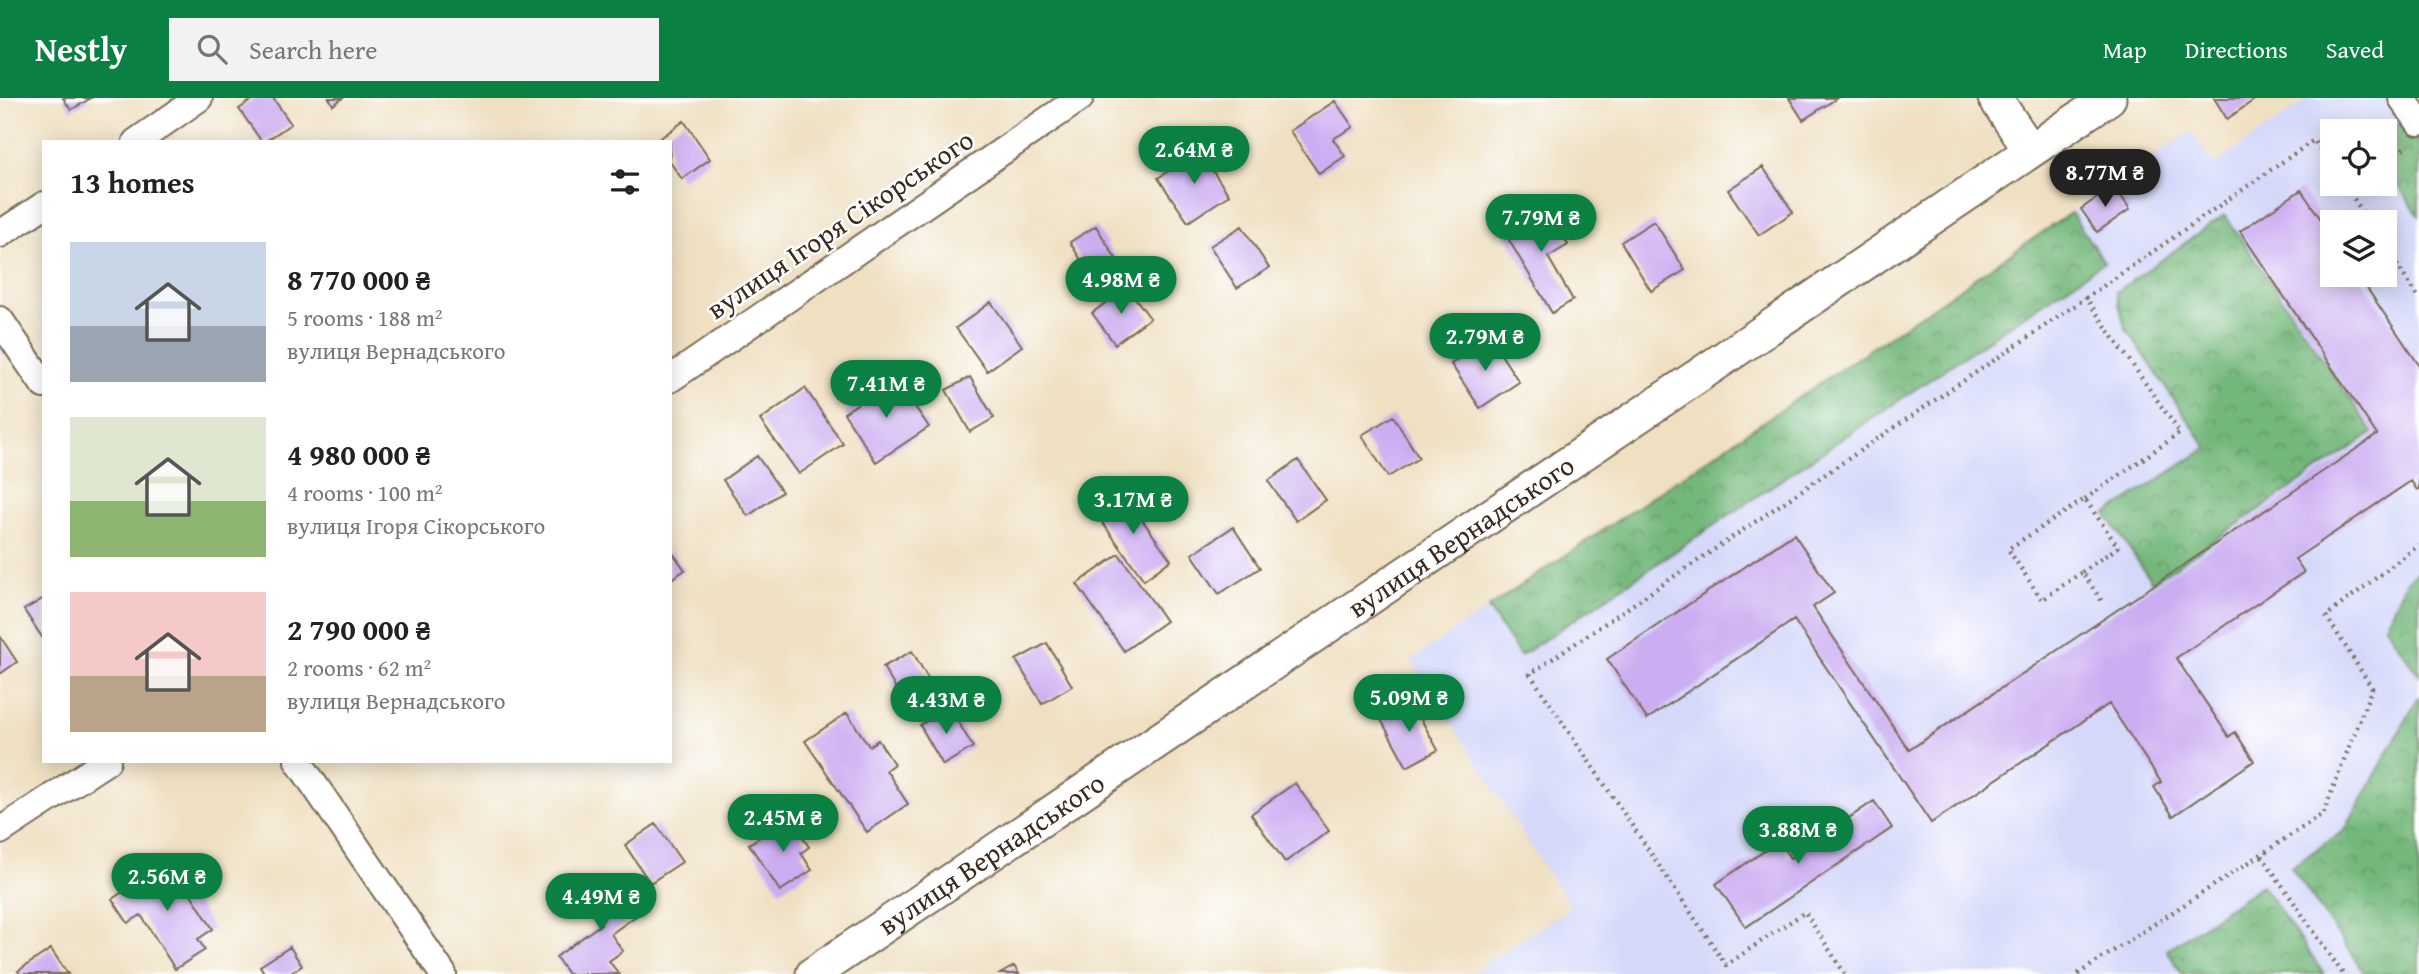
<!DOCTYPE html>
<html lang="en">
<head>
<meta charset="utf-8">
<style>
	:root { --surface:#fff; --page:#f2f2f2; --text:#222; --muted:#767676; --accent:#0b8043 }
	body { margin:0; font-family:"Gentium Book Plus",serif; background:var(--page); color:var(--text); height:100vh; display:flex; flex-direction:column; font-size:26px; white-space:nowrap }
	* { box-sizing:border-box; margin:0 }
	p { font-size:23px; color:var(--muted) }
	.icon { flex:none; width:38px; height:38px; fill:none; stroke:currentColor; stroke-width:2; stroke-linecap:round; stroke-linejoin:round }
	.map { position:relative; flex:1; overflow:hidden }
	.drawer { position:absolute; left:42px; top:42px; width:630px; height:623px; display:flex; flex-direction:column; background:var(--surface); border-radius:0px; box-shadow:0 4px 18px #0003 }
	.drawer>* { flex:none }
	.tools { position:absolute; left:2320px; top:21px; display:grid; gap:14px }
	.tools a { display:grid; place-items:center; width:77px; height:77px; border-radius:0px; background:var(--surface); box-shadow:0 4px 18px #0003; font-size:35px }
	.price { position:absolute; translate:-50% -60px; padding:0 16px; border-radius:24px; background:var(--accent); color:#fff; font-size:23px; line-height:46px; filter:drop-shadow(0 2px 4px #0008) }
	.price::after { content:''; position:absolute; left:50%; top:42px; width:21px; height:16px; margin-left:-10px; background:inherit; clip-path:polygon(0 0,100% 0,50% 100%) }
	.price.selected { background:#222; color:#fff }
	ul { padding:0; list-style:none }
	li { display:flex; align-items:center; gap:21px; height:175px; padding:0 28px }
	li span { display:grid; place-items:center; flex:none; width:196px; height:140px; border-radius:0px; color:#555 }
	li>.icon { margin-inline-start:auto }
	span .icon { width:84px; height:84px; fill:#fffc; stroke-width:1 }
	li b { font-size:30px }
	h2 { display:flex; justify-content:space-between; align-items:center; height:84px; padding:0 28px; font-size:30px }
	header { display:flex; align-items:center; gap:42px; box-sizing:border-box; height:98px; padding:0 35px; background:var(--accent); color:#fff }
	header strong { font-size:33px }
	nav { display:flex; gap:38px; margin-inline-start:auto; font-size:24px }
	.search { width:490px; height:63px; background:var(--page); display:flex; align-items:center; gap:18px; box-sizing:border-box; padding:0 24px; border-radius:0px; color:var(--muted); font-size:26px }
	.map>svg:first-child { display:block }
	.built { fill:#d4d8f9; fill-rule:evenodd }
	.forest { fill:url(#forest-crowns); stroke:#57704c; stroke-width:2 }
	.building { fill:#cbadf1 }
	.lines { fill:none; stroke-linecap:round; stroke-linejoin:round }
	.minor-casing { stroke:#7a6a57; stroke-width:30 }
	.tertiary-casing { stroke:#7a6a57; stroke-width:37 }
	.path { stroke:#7a6a57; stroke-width:4.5; stroke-dasharray:2 5; stroke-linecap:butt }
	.minor { stroke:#fff; stroke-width:26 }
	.tertiary { stroke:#fff; stroke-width:33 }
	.labels { text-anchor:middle; stroke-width:5; stroke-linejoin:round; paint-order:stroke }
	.street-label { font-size:28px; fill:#3b2a1e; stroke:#fff }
</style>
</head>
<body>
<header>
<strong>Nestly</strong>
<div class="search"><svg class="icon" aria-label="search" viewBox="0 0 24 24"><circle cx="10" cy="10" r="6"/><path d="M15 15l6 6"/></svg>Search here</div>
<nav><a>Map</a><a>Directions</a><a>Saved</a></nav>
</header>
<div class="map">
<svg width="2419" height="876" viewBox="0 0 2419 876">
	<defs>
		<pattern id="forest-crowns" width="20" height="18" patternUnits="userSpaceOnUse" patternTransform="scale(1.75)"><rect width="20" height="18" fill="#73b77a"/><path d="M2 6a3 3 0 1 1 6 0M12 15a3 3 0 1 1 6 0" fill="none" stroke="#609563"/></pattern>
	</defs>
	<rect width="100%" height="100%" fill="#fff"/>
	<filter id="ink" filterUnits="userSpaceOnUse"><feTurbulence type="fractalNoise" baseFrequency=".0143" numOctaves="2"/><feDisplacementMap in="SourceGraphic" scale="14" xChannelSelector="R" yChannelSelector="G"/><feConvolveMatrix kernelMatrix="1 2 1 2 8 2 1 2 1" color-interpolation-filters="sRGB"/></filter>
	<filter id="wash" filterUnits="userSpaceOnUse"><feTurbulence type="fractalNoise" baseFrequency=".00686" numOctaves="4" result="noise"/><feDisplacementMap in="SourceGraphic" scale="28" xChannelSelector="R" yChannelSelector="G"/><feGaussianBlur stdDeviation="1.57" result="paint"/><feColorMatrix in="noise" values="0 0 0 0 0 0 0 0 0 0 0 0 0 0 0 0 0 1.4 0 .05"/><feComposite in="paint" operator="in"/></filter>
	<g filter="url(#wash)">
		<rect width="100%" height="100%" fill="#efe0c2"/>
		<path class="built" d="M 2310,0 L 2390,0 L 2419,43 L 2419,876 L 1471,876 L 1570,809 L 1411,562 L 2191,33 L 2214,67 ZM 2333,33 L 2385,33 L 2385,86 L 2333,86 ZM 2333,124 L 2385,124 L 2385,177 L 2333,177 Z"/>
		<path class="forest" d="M 2396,26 L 2409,28 L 2419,43 L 2419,118 L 2385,68 L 2385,33 L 2382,33 Z
			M 2071,115 L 2104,164 L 1520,558 L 1488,510 Z
			M 2225,117 L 2373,335 L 2152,484 L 2106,416 L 2207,350 L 2125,229 L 2116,194 Z
			M 2419,472 L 2419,577 L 2385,528 L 2406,483 Z
			M 2419,598 L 2419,876 L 2365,876 L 2291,769 L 2345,732 Z
			M 2262,787 L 2324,876 L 2182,876 L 2167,852 Z"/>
		<g id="blocks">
			<path class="building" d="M 63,0 L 91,0 L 71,12 Z
				M 255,0 L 273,0 L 291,26 L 264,44 L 262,44 L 239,11 Z
				M 329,0 L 343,0 L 333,7 Z
				M 1789,0 L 1837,0 L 1803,22 Z
				M 2214,0 L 2257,0 L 2227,21 Z
				M 1335,3 L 1353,29 L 1333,41 L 1345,58 L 1319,76 L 1290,33 Z
				M 684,23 L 710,61 L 682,81 L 670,64 L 670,44 L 655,44 Z
				M 1199,53 L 1229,97 L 1188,124 L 1158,80 Z
				M 1763,69 L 1793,114 L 1759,137 L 1728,92 Z
				M 2114,88 L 2130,111 L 2097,134 L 2081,111 Z
				M 2301,92 L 2333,139 L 2333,177 L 2358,177 L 2419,267 L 2419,391 L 2417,392 L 2411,383 L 2295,461 L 2304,474 L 2176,560 L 2229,639 L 2235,634 L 2254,663 L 2173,718 L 2154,689 L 2161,684 L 2109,606 L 1931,725 L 1794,522 L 1647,621 L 1607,561 L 1794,436 L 1834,495 L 1813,509 L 1909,652 L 2377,337 L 2240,133 Z
				M 1545,107 L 1568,147 L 1548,159 L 1573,202 L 1552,215 L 1503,132 Z
				M 1654,123 L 1685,172 L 1651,193 L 1621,144 Z
				M 1096,128 L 1118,164 L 1092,180 L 1070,144 Z
				M 1242,128 L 1269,170 L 1237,190 L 1210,148 Z
				M 1127,189 L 1150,220 L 1115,246 L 1092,215 Z
				M 991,204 L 1022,248 L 987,273 L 956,230 Z
				M 1490,240 L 1519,284 L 1480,310 L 1451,266 Z
				M 970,279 L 994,320 L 970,334 L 946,292 Z
				M 895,280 L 929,329 L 876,364 L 844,315 Z
				M 805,290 L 843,346 L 799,376 L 760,322 Z
				M 1393,318 L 1419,360 L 1388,379 L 1362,337 Z
				M 757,358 L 782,394 L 748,418 L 723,382 Z
				M 1298,362 L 1326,402 L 1296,423 L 1268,383 Z
				M 1122,394 L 1171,462 L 1144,482 L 1094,413 Z
				M 1233,429 L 1260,470 L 1219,496 L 1192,456 Z
				M 670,451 L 685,472 L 670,482 Z
				M 1119,456 L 1166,523 L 1124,553 L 1077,486 Z
				M 44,500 L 44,542 L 24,512 Z
				M 0,538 L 17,564 L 0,576 Z
				M 1047,545 L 1072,588 L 1042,606 L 1016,562 Z
				M 912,553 L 932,587 L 903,603 L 883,569 Z
				M 1411,603 L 1438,652 L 1407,669 L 1380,620 Z
				M 950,610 L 973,649 L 943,667 L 920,627 Z
				M 847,615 L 869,648 L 878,642 L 894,666 L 886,672 L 908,706 L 867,734 L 805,643 Z
				M 1295,685 L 1329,733 L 1285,764 L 1251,716 Z
				M 1874,703 L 1892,730 L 1746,829 L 1716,786 L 1779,743 L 1790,760 Z
				M 790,720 L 809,749 L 801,755 L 812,772 L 780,793 L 749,746 Z
				M 656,726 L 682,764 L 650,785 L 625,747 Z
				M 170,763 L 213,831 L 198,841 L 205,852 L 175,871 L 141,817 L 128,825 L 112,801 Z
				M 615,781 L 640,815 L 611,836 L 623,853 L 609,863 L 619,876 L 568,876 L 556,859 L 601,826 L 584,803 Z
				M 290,849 L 302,868 L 289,876 L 265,876 L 260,868 Z
				M 51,851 L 68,876 L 20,876 L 18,873 Z
				M 1014,868 L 1019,876 L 1000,876 Z"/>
		</g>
	</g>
	<g filter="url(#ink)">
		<use href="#blocks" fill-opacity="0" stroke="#7a6a57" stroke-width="2"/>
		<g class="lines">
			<defs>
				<path id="minor" d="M 2402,0 L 2419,24
					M 136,44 L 199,0
					M 0,136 L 44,107
					M 0,222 L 44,287
					M 670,281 L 1080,0
					M 298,663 L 443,876
					M 0,733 L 107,663"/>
				<g id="tertiary">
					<path d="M 1995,0 L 2030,52"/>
					<path id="s1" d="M 813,876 L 2109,0"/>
				</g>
			</defs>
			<use href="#minor" class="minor-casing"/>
			<use href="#tertiary" class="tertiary-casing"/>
			<path class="path" d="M 2385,63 L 2404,50
				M 2354,86 L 2347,90 L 2369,124
				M 2385,149 L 2419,200
				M 2085,401 L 2180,335 L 2086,200 L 2314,42 L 2333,70
				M 2082,474 L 2118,449 L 2085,401 L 2008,451 L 2042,502 L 2082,474 L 2103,505
				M 2262,758 L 2343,876
				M 1845,876 L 1805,814 L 1726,867 L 1530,576 L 2086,200
				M 2078,876 L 2323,716 L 2372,590 L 2326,518 L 2419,447"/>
			<use href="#minor" class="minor"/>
			<use href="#tertiary" class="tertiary"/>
		</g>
	</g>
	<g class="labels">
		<g class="street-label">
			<text transform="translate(840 126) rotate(-34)" y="10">вулиця Ігоря Сікорського</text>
			<text dy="10" stroke="none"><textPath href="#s1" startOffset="782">вулиця Вернадського</textPath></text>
			<text dy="10" stroke="none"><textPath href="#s1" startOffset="215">вулиця Вернадського</textPath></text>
		</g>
	</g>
</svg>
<div class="tools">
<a><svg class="icon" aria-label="locate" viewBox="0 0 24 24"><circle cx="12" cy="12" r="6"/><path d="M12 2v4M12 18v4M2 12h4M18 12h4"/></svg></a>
<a><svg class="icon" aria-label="layers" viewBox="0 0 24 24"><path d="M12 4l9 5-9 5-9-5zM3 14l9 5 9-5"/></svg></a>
</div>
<b class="price" style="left:1194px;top:88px">2.64M ₴</b>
<b class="price selected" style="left:2105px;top:111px">8.77M ₴</b>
<b class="price" style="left:1541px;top:156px">7.79M ₴</b>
<b class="price" style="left:1121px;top:218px">4.98M ₴</b>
<b class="price" style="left:1485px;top:275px">2.79M ₴</b>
<b class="price" style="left:886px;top:322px">7.41M ₴</b>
<b class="price" style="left:1133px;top:438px">3.17M ₴</b>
<b class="price" style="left:1409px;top:636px">5.09M ₴</b>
<b class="price" style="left:946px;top:638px">4.43M ₴</b>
<b class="price" style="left:783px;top:756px">2.45M ₴</b>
<b class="price" style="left:1798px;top:768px">3.88M ₴</b>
<b class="price" style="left:167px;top:815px">2.56M ₴</b>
<b class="price" style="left:601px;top:835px">4.49M ₴</b>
<section class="drawer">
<h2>13 homes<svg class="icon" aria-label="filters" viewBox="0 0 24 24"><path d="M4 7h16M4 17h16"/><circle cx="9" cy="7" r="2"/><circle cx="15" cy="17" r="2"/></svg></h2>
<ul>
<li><span style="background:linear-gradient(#c9d6e8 60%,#9aa5b1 0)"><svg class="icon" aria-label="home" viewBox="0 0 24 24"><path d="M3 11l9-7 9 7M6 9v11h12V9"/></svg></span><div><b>8 770 000 ₴</b><p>5 rooms · 188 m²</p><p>вулиця Вернадського</p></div></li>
<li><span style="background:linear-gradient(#dfe7d0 60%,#8fb573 0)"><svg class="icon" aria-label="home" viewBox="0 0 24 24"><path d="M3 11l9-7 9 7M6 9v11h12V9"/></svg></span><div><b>4 980 000 ₴</b><p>4 rooms · 100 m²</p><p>вулиця Ігоря Сікорського</p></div></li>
<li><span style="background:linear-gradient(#f6c9c9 60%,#b9a48a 0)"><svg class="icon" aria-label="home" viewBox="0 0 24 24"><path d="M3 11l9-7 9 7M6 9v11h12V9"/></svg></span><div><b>2 790 000 ₴</b><p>2 rooms · 62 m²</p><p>вулиця Вернадського</p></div></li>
</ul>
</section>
</div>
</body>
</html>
